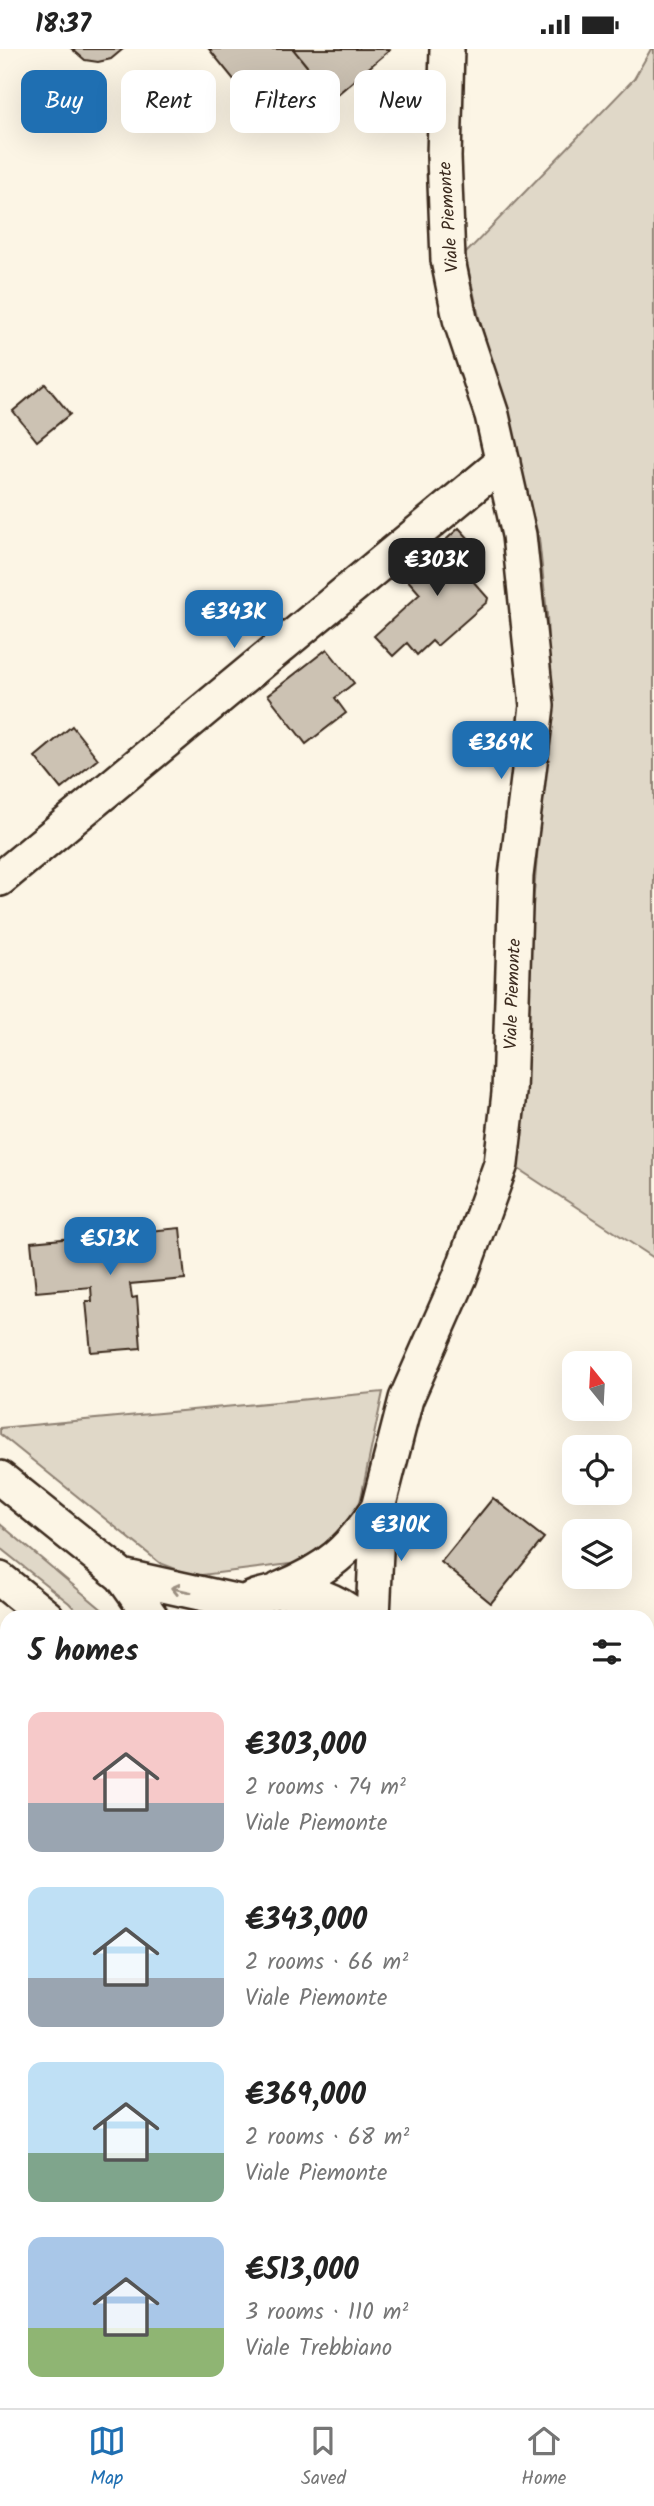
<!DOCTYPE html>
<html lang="en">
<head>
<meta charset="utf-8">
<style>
	:root { --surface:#fff; --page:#f6f6f6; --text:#222; --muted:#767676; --line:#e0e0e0; --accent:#1f6fb2 }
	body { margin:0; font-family:Kalam,sans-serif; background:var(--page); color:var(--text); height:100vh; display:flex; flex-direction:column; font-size:26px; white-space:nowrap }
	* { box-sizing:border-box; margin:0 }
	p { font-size:23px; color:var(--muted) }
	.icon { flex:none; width:38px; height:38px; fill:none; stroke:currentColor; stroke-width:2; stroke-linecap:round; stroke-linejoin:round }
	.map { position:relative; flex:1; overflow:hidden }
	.details { position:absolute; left:0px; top:1561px; width:654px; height:798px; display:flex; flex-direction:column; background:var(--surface); border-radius:21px 21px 0 0; box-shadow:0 7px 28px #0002 }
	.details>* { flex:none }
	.banner { position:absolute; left:21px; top:21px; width:612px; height:63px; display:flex; gap:14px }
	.needle { width:46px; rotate:342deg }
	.fabs { position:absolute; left:562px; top:1302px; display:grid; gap:14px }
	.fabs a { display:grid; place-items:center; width:70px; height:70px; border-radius:14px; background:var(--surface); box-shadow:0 7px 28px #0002; font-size:35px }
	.price { position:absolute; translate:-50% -60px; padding:0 16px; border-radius:14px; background:var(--accent); color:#fff; font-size:23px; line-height:46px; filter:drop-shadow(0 2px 4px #0008) }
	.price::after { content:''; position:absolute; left:50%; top:42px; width:21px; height:16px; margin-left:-10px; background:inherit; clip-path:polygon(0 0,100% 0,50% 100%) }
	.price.current { background:#222; color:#fff }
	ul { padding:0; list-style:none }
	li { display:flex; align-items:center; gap:21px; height:175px; padding:0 28px }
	li span { display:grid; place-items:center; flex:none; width:196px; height:140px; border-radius:14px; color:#555 }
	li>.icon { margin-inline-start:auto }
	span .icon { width:84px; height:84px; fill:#fffc; stroke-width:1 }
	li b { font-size:30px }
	h2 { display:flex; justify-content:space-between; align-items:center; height:84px; padding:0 28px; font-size:30px }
	.tag { padding:0 24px; border-radius:14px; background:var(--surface); box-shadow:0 7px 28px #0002; font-size:24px; line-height:63px }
	.tag.current { background:var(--accent); color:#fff }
	.status { display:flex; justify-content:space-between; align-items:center; height:49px; padding:0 35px; background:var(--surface); direction:ltr }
	.status svg { height:19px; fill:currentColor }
	.dock { display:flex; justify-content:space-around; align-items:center; height:98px; border-top:2px solid var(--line); background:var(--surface); font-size:19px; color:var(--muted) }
	.dock a { display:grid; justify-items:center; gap:4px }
	.dock .current { color:var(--accent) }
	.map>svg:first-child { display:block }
	.built { fill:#eee6d6 }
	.green { fill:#e0d8c8; stroke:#8e8173; stroke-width:2 }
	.building { fill:#ccc2b3; stroke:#3b2a1e; stroke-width:2 }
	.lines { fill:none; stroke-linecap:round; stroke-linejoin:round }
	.minor-casing { stroke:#3b2a1e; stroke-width:38 }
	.path { stroke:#3b2a1e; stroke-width:4.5; stroke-dasharray:7 5; stroke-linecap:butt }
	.minor { stroke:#fcf5e5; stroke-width:33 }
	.oneway { stroke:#9c9082 }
	.labels { text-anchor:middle; stroke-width:6; stroke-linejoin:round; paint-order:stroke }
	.street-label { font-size:18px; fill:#3b2a1e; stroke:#fcf5e5 }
</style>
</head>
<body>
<div class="status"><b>18:37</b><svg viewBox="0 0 49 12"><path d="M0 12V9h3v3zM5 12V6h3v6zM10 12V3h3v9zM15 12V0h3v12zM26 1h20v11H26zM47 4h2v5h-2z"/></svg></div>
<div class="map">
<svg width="654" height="2359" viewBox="0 0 654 2359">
	<rect width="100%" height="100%" fill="#fcf5e5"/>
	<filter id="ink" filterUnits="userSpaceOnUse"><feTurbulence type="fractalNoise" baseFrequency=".0143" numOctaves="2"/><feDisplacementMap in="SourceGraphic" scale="14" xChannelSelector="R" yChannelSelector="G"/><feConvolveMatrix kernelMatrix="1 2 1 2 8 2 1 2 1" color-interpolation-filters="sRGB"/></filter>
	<g filter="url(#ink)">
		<path class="built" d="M 0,1572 L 7,1578 L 7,1683 L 0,1692 Z
			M 7,1777 L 7,1942 L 0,1937 L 0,1786 Z
			M 7,1980 L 7,2132 L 0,2127 L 0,1989 Z"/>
		<path class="green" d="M 651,0 L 654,0 L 654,1209 L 517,1119 L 528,914 L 550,655 L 547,565 L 539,489 L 479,268 L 465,205 L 634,30 Z
			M 383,1343 L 358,1463 L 345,1486 L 298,1514 L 194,1527 L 160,1514 L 0,1385 L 0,1379 Z
			M 0,1475 L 111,1568 L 82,1568 L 69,1554 L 0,1499 Z
			M 0,1937 L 7,1942 L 7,1980 L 0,1989 Z
			M 0,2127 L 7,2132 L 7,2252 L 0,2247 Z
			M 7,2314 L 7,2352 L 17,2352 L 11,2359 L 0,2359 L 0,2323 Z"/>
		<path class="building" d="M 72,0 L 123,0 L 111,10 L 98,13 L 85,11 Z
			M 209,0 L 293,0 L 316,29 L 266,70 Z
			M 293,0 L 389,0 L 390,1 L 333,49 Z
			M 45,335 L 70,365 L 37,392 L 13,362 Z
			M 459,479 L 483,505 L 464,522 L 488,549 L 487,553 L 437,597 L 432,592 L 417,606 L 407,594 L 393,607 L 374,587 L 420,545 L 405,528 Z
			M 327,600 L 354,634 L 335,649 L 346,664 L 306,695 L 268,646 Z
			M 72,677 L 98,710 L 61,740 L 35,708 Z
			M 180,1179 L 185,1230 L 130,1235 L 132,1249 L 137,1248 L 141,1299 L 91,1303 L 86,1252 L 92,1252 L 91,1238 L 36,1243 L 31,1193 Z
			M 493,1449 L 544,1489 L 491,1554 L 441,1513 Z
			M 0,1620 L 7,1626 L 7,1633 L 0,1642 Z"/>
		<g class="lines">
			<defs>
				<path id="minor" d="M 0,830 L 503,413
					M 0,1429 L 122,1527 L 151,1568
					M 122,1527 L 240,1553
					M 0,1530 L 47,1568
					M 280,1540 C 328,1520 349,1502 378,1459
					M 220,1568 C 265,1534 311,1533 357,1568
					M 373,1568 L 378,1459 L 406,1350 L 460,1228 L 501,1115 L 509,1044 L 516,827 L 537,657 L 519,486 L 492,366 L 460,270 L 448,211 L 444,108 L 447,0
					M 0,1745 L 7,1736
					M 648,1821 L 654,1824
					M 34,2359 L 39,2352"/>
			</defs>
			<use href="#minor" class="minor-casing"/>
			<path class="path" d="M 0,2337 L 7,2328"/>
			<use href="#minor" class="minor"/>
		</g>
		<defs><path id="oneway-shaft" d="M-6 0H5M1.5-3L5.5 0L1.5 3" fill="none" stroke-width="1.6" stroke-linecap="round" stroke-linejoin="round" transform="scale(1.75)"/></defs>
		<use class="oneway" href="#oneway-shaft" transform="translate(181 1541) rotate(-167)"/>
	</g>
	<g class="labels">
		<g class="street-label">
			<text transform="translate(448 168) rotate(-94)" y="6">Viale Piemonte</text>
			<text transform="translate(512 945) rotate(-88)" y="6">Viale Piemonte</text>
		</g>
	</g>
</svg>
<div class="fabs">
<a><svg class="needle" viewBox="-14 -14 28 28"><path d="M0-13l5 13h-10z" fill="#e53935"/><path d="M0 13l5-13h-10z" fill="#767676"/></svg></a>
<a><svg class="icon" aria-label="locate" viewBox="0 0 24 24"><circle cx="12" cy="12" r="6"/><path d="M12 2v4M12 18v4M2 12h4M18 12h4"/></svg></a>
<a><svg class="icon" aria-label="layers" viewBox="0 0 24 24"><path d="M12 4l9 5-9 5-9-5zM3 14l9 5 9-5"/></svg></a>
</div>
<b class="price current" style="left:437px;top:549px">€303K</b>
<b class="price" style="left:234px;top:601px">€343K</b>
<b class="price" style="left:501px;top:732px">€369K</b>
<b class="price" style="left:110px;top:1228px">€513K</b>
<b class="price" style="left:401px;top:1514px">€310K</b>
<div class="banner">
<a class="tag current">Buy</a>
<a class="tag">Rent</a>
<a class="tag">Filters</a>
<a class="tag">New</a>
</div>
<section class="details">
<h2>5 homes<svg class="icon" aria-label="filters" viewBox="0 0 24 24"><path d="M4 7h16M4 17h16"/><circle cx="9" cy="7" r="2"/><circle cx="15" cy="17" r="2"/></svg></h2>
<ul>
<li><span style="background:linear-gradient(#f6c9c9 65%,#9aa5b1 0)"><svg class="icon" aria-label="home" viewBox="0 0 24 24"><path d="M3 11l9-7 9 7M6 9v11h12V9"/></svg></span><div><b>€303,000</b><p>2 rooms · 74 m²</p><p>Viale Piemonte</p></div></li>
<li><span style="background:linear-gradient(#bfe0f5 65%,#9aa5b1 0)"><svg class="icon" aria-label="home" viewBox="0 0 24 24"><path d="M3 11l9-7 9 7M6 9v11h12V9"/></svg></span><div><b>€343,000</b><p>2 rooms · 66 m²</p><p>Viale Piemonte</p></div></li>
<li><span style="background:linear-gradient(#bfe0f5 65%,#7fa58c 0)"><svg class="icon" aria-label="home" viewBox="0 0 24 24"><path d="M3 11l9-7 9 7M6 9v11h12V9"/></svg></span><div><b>€369,000</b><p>2 rooms · 68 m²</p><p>Viale Piemonte</p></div></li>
<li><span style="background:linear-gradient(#a9c7e8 65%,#8fb573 0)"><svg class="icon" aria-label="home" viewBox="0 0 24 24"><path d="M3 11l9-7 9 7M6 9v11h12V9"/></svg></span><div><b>€513,000</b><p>3 rooms · 110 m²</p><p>Viale Trebbiano</p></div></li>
</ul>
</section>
</div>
<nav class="dock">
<a class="current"><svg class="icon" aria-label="map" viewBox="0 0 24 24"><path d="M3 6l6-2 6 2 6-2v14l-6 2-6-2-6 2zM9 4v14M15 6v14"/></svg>Map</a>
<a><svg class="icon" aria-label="saved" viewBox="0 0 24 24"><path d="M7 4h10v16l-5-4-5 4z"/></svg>Saved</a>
<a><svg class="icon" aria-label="home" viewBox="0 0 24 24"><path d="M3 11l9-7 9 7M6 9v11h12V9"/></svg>Home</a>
</nav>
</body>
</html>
